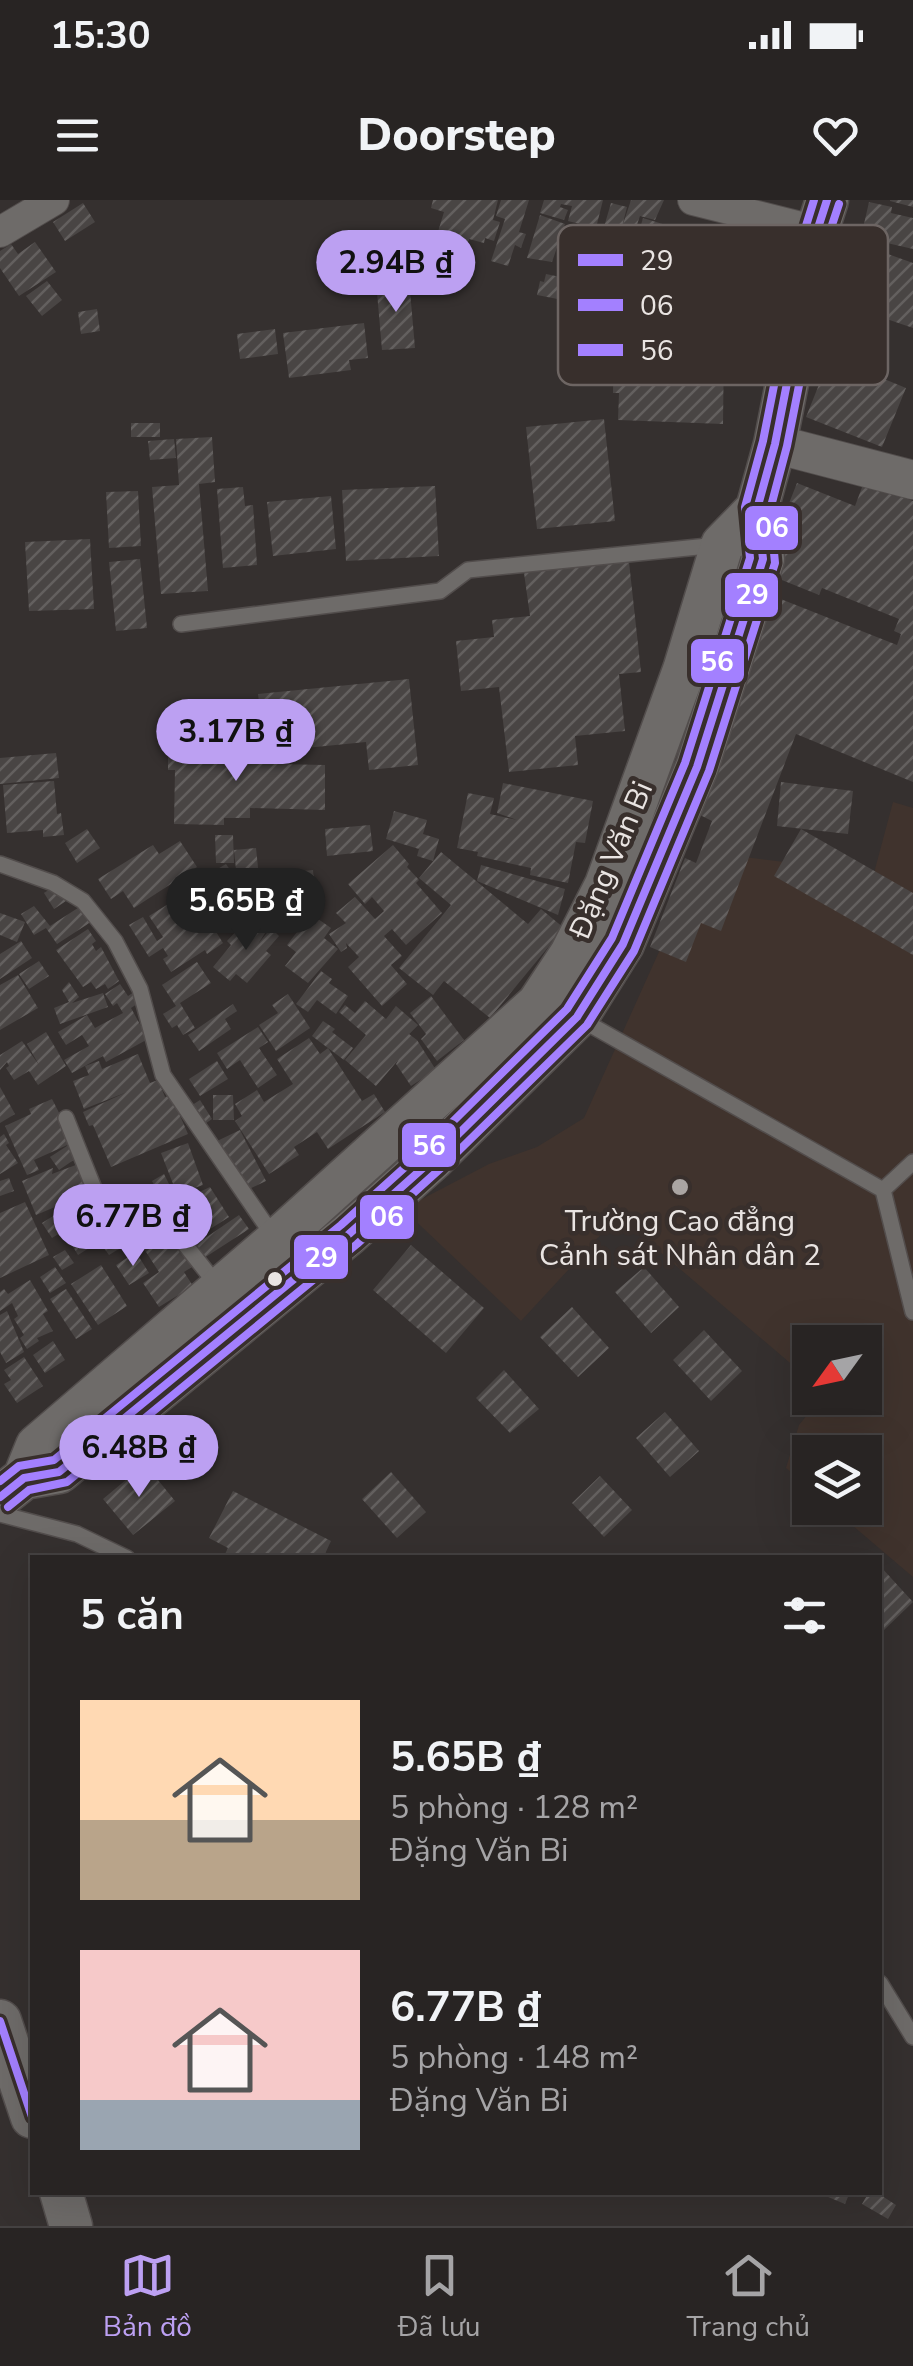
<!DOCTYPE html>
<html lang="vi">
<head>
<meta charset="utf-8">
<style>
	:root { --surface:#282423; --page:#302c2b; --text:#f1f3f6; --muted:#a5a4a6; --line:#444141; --accent:#bca0f2 }
	body { margin:0; font-family:"Nunito Sans",sans-serif; background:var(--page); color:var(--text); height:100vh; display:flex; flex-direction:column; font-size:38px; white-space:nowrap }
	* { box-sizing:border-box; margin:0 }
	p { font-size:32px; color:var(--muted) }
	.icon { flex:none; width:55px; height:55px; fill:none; stroke:currentColor; stroke-width:2; stroke-linecap:round; stroke-linejoin:round }
	.map { position:relative; flex:1; overflow:hidden }
	.sheet { position:absolute; left:30px; top:1355px; width:852px; height:640px; display:flex; flex-direction:column; background:var(--surface); border-radius:0px; box-shadow:0 10px 40px #0002,0 0 0 2px var(--line) }
	.sheet>* { flex:none }
	.needle { width:65px; rotate:237deg }
	.buttons { position:absolute; left:792px; top:1125px; display:grid; gap:20px }
	.buttons a { display:grid; place-items:center; width:90px; height:90px; border-radius:0px; background:var(--surface); box-shadow:0 10px 40px #0002,0 0 0 2px var(--line); font-size:50px }
	.price { position:absolute; translate:-50% -85px; padding:0 22px; border-radius:35px; background:var(--accent); color:#111; font-size:32px; line-height:65px; filter:drop-shadow(0 2px 5px #0008) }
	.price::after { content:''; position:absolute; left:50%; top:60px; width:30px; height:22px; margin-left:-15px; background:inherit; clip-path:polygon(0 0,100% 0,50% 100%) }
	.price.current { background:#222; color:#fff }
	ul { padding:0; list-style:none }
	li { display:flex; align-items:center; gap:30px; height:250px; padding:0 50px }
	li span { display:grid; place-items:center; flex:none; width:280px; height:200px; border-radius:0px; color:#555 }
	li>.icon { margin-inline-start:auto }
	span .icon { width:120px; height:120px; fill:#fffc; stroke-width:1 }
	li b { font-size:42px }
	h2 { display:flex; justify-content:space-between; align-items:center; height:120px; padding:0 50px; font-size:42px }
	.status { display:flex; justify-content:space-between; align-items:center; height:70px; padding:0 50px; background:var(--surface); direction:ltr }
	.status svg { height:28px; fill:currentColor }
	header { display:flex; justify-content:space-between; align-items:center; height:130px; padding:0 50px; background:var(--surface); font-size:45px; font-weight:800 }
	.tab-bar { display:flex; justify-content:space-around; align-items:center; height:140px; border-top:2px solid var(--line); background:var(--surface); font-size:28px; color:var(--muted) }
	.tab-bar a { display:grid; justify-items:center; gap:5px }
	.tab-bar .current { color:var(--accent) }
	.map>svg:first-child { display:block }
	.built { fill:#40332d }
	.building { fill:url(#building-hatch) }
	.lines { fill:none; stroke-linecap:round; stroke-linejoin:round }
	.service-casing { stroke:#524d4c; stroke-width:18 }
	.minor-casing { stroke:#524d4c; stroke-width:32 }
	.tertiary-casing { stroke:#524d4c; stroke-width:40 }
	.secondary-casing { stroke:#524d4c; stroke-width:45 }
	.service { stroke:#6e6b69; stroke-width:15 }
	.minor { stroke:#6e6b69; stroke-width:30 }
	.tertiary { stroke:#6e6b69; stroke-width:38 }
	.secondary { stroke:#6e6b69; stroke-width:42 }
	.bus-1-casing { stroke:#382f2c; stroke-width:15 }
	.bus-2-casing { stroke:#382f2c; stroke-width:15 }
	.bus-3-casing { stroke:#382f2c; stroke-width:15 }
	.bus-1 { stroke:#a380ff; stroke-width:8 }
	.bus-2 { stroke:#a380ff; stroke-width:8 }
	.bus-3 { stroke:#a380ff; stroke-width:8 }
	.poi-dot { fill:#aaa5a3; stroke:#382f2c; stroke-width:4 }
	.bus-dot { fill:#e9e4e2; stroke:#382f2c; stroke-width:4 }
	.labels { text-anchor:middle; stroke-width:9; stroke-linejoin:round; paint-order:stroke }
	.street-label { font-size:30px; fill:#e9e4e2; stroke:#382f2c }
	.poi-label { font-size:30px; fill:#e9e4e2; stroke:#382f2c }
	.key { fill:#382f2c; stroke:#6d6563; stroke-width:2.5 }
	.key-label { font-size:28px; fill:#e9e4e2 }
	.line-badge { stroke:#382f2c; stroke-width:4 }
	.badge-label { font-size:28px; text-anchor:middle; font-weight:bold; fill:#fff }
</style>
</head>
<body>
<div class="status"><b>15:30</b><svg viewBox="0 0 49 12"><path d="M0 12V9h3v3zM5 12V6h3v6zM10 12V3h3v9zM15 12V0h3v12zM26 1h20v11H26zM47 4h2v5h-2z"/></svg></div>
<header><svg class="icon" aria-label="menu" viewBox="0 0 24 24"><path d="M4 6h16M4 12h16M4 18h16"/></svg>Doorstep<svg class="icon" aria-label="heart" viewBox="0 0 24 24"><path d="M12 20l-8-8c-3-5 5-10 8-4 3-6 11-1 8 4z"/></svg></header>
<div class="map">
<svg width="913" height="2026" viewBox="0 0 913 2026">
	<defs>
		<pattern id="building-hatch" width="6" height="6" patternUnits="userSpaceOnUse" patternTransform="scale(2.5)"><rect width="6" height="6" fill="#494544"/><path d="M-1 1l2-2M0 6l6-6M5 7l2-2" fill="none" stroke="#63605f"/></pattern>
	</defs>
	<rect width="100%" height="100%" fill="#35302f"/>
	<path class="built" d="M 893,602 L 913,608 L 913,1377 L 832,1308 L 865,1308 L 865,1252 L 810,1252 L 810,1288 L 786,1268 L 799,1225 L 821,1198 L 865,1198 L 865,1142 L 810,1142 L 810,1180 L 618,1016 L 521,1121 L 403,1009 L 489,964 L 537,947 L 584,918 L 704,652 L 874,673 Z"/>
	<path class="building" d="M 433,0 L 498,0 L 493,20 L 500,22 L 494,41 L 485,38 L 484,43 L 469,39 L 467,44 L 437,35 L 444,12 L 431,8 Z
		M 501,0 L 529,0 L 519,32 L 526,34 L 521,48 L 515,45 L 508,66 L 491,61 L 505,19 L 496,16 Z
		M 544,0 L 603,0 L 596,28 L 568,21 L 572,6 L 561,4 L 560,7 L 568,10 L 564,20 L 540,13 Z
		M 631,0 L 664,0 L 655,20 L 640,16 L 633,36 L 620,31 L 610,66 L 594,61 L 611,3 L 627,7 L 622,27 Z
		M 890,0 L 913,0 L 913,7 L 890,1 Z
		M 869,2 L 892,7 L 891,13 L 913,18 L 913,49 L 861,37 Z
		M 83,3 L 95,22 L 65,41 L 53,22 Z
		M 540,15 L 565,24 L 552,62 L 527,58 Z
		M 643,18 L 666,25 L 656,63 L 643,60 L 646,49 L 635,46 Z
		M 729,19 L 751,23 L 746,43 L 725,38 Z
		M 565,34 L 596,45 L 588,74 L 557,65 Z
		M 35,42 L 56,72 L 19,96 L 0,68 L 0,51 L 11,44 L 18,54 Z
		M 423,42 L 459,51 L 450,89 L 413,80 Z
		M 860,44 L 913,63 L 913,128 L 869,113 L 870,109 L 840,98 Z
		M 546,74 L 570,79 L 569,95 L 572,78 L 604,84 L 605,77 L 614,79 L 609,109 L 537,95 L 540,81 L 544,82 Z
		M 409,79 L 415,148 L 382,150 L 376,81 Z
		M 47,81 L 62,100 L 42,116 L 26,96 Z
		M 97,109 L 100,131 L 81,134 L 78,112 Z
		M 364,123 L 368,158 L 349,160 L 351,170 L 289,178 L 283,133 Z
		M 275,129 L 278,154 L 240,159 L 237,134 Z
		M 614,141 L 724,144 L 723,224 L 618,220 L 619,193 L 613,193 Z
		M 855,167 L 906,188 L 882,247 L 806,217 L 824,172 L 849,182 Z
		M 604,219 L 615,321 L 537,329 L 526,227 Z
		M 131,223 L 160,223 L 160,237 L 131,237 Z
		M 212,237 L 215,282 L 199,284 L 208,391 L 161,394 L 152,287 L 179,285 L 176,239 Z
		M 174,239 L 176,258 L 150,260 L 148,241 Z
		M 864,282 L 913,301 L 913,582 L 796,534 L 721,731 L 701,723 L 686,762 L 650,747 L 685,658 L 696,663 L 712,621 L 700,615 L 728,542 L 722,540 L 751,469 L 740,464 L 768,394 L 897,445 L 901,434 L 894,431 L 899,419 L 822,388 L 819,395 L 762,372 L 797,283 L 855,306 Z
		M 435,286 L 439,356 L 346,361 L 342,290 Z
		M 243,287 L 245,306 L 253,305 L 257,365 L 223,368 L 217,289 Z
		M 138,291 L 141,346 L 109,348 L 106,292 Z
		M 331,296 L 336,349 L 273,356 L 267,302 Z
		M 90,339 L 94,409 L 29,411 L 25,342 Z
		M 140,359 L 147,428 L 116,431 L 109,362 Z
		M 629,362 L 641,472 L 619,474 L 625,531 L 575,536 L 578,565 L 509,572 L 499,487 L 461,491 L 456,441 L 494,437 L 492,420 L 530,416 L 524,373 Z
		M 409,479 L 418,565 L 369,570 L 366,542 L 265,552 L 258,494 Z
		M 168,535 L 212,536 L 212,554 L 225,555 L 225,563 L 325,565 L 325,610 L 250,608 L 250,618 L 224,618 L 224,625 L 174,624 L 175,570 L 168,570 Z
		M 56,553 L 59,578 L 0,584 L 0,558 Z
		M 54,581 L 57,614 L 61,613 L 64,635 L 43,637 L 43,630 L 7,633 L 3,585 Z
		M 781,582 L 853,591 L 848,634 L 777,626 Z
		M 503,583 L 593,601 L 585,643 L 576,642 L 568,683 L 530,675 L 531,668 L 477,656 L 478,652 L 457,648 L 468,593 L 494,598 L 490,614 L 517,620 L 497,613 Z
		M 394,611 L 427,620 L 423,634 L 439,639 L 433,661 L 417,656 L 419,649 L 386,639 Z
		M 370,625 L 373,651 L 327,656 L 325,629 Z
		M 87,629 L 100,648 L 77,663 L 65,643 Z
		M 801,629 L 913,693 L 913,755 L 774,676 Z
		M 215,635 L 233,635 L 234,663 L 216,663 Z
		M 180,641 L 197,667 L 134,708 L 123,691 L 111,699 L 98,679 L 153,645 L 159,654 Z
		M 393,645 L 409,664 L 407,667 L 419,680 L 416,683 L 442,713 L 406,745 L 392,729 L 384,736 L 402,756 L 391,765 L 407,784 L 382,806 L 348,767 L 359,757 L 346,743 L 347,748 L 341,752 L 329,734 L 346,723 L 336,713 L 355,697 L 375,719 L 384,711 L 372,697 L 365,704 L 348,684 Z
		M 256,648 L 262,706 L 240,709 L 234,650 Z
		M 441,652 L 528,724 L 541,709 L 564,728 L 490,818 L 444,781 L 433,795 L 399,768 L 451,705 L 419,678 Z
		M 226,664 L 237,680 L 217,693 L 206,676 Z
		M 481,665 L 565,689 L 558,715 L 477,681 Z
		M 313,670 L 315,694 L 264,699 L 261,676 Z
		M 201,680 L 215,701 L 203,709 L 189,687 Z
		M 56,685 L 66,701 L 54,709 L 44,693 Z
		M 232,691 L 239,700 L 227,708 L 221,698 Z
		M 186,693 L 204,726 L 210,722 L 223,743 L 207,754 L 205,750 L 171,772 L 163,759 L 168,756 L 163,748 L 149,757 L 129,725 L 143,717 L 157,741 L 163,737 L 149,716 Z
		M 305,703 L 308,717 L 262,725 L 259,711 Z
		M 84,704 L 94,720 L 57,744 L 46,728 L 34,735 L 21,714 L 34,706 L 50,726 Z
		M 251,712 L 259,718 L 246,733 L 239,726 Z
		M 0,713 L 25,722 L 17,742 L 0,735 Z
		M 311,714 L 331,728 L 324,738 L 338,749 L 308,783 L 285,766 L 296,752 L 287,745 Z
		M 257,722 L 267,730 L 258,744 L 271,728 L 279,736 L 266,751 L 271,755 L 247,783 L 236,774 L 230,781 L 213,767 L 231,745 L 227,741 L 239,728 L 247,735 Z
		M 88,729 L 96,741 L 92,744 L 96,751 L 101,747 L 119,781 L 108,789 L 105,784 L 96,789 L 91,782 L 83,787 L 56,750 Z
		M 21,741 L 32,758 L 0,779 L 0,754 Z
		M 39,761 L 49,776 L 29,789 L 19,774 Z
		M 197,762 L 211,783 L 180,803 L 195,828 L 183,835 L 177,825 L 172,828 L 163,814 L 176,806 L 162,785 Z
		M 321,771 L 332,779 L 329,783 L 348,796 L 336,814 L 317,800 L 308,812 L 296,804 Z
		M 18,775 L 38,808 L 0,830 L 0,785 Z
		M 69,782 L 79,797 L 72,803 L 103,793 L 108,807 L 60,824 L 54,808 L 69,802 L 62,790 Z
		M 120,784 L 128,796 L 137,790 L 143,800 L 131,808 L 148,839 L 106,862 L 103,856 L 72,873 L 64,860 L 89,846 L 82,835 L 66,845 L 58,832 L 87,815 L 95,828 L 123,813 L 117,803 L 113,806 L 105,794 Z
		M 288,794 L 310,828 L 276,851 L 259,825 L 278,813 L 272,805 Z
		M 431,796 L 464,840 L 437,861 L 421,839 L 426,834 L 410,813 Z
		M 365,801 L 386,819 L 396,806 L 418,825 L 409,834 L 417,840 L 436,870 L 411,886 L 396,864 L 399,859 L 376,886 L 345,860 L 366,835 L 339,812 L 345,805 L 355,813 Z
		M 233,804 L 237,811 L 225,819 L 231,829 L 199,851 L 188,835 Z
		M 323,821 L 335,829 L 332,832 L 353,848 L 344,860 L 312,836 Z
		M 258,827 L 268,842 L 259,848 L 277,875 L 258,888 L 240,860 L 227,869 L 217,853 Z
		M 46,832 L 66,866 L 38,885 L 29,871 L 14,880 L 6,868 L 9,866 L 7,862 L 0,870 L 0,855 L 22,841 L 39,865 L 27,844 Z
		M 309,838 L 320,854 L 328,848 L 362,901 L 374,894 L 385,912 L 328,949 L 317,932 L 294,947 L 299,955 L 269,974 L 235,921 L 242,916 L 235,904 L 257,890 L 264,902 L 293,884 L 277,859 Z
		M 138,854 L 150,883 L 158,880 L 165,897 L 171,895 L 188,934 L 111,967 L 93,925 L 89,926 L 83,912 L 127,892 L 84,909 L 73,881 L 89,875 L 85,866 L 99,861 L 102,869 Z
		M 217,861 L 228,879 L 200,896 L 189,879 Z
		M 0,887 L 15,914 L 0,923 Z
		M 213,895 L 233,895 L 234,920 L 213,920 Z
		M 52,899 L 74,942 L 34,960 L 39,970 L 27,975 L 5,926 L 31,914 L 29,909 Z
		M 200,900 L 212,919 L 202,926 L 189,907 Z
		M 240,930 L 266,981 L 243,992 L 217,941 Z
		M 4,934 L 9,943 L 6,945 L 18,963 L 0,974 L 0,937 Z
		M 188,943 L 203,985 L 177,994 L 161,953 Z
		M 70,944 L 78,957 L 59,970 L 50,957 Z
		M 81,963 L 93,991 L 36,1015 L 22,981 L 53,968 L 52,974 Z
		M 164,974 L 178,1002 L 210,987 L 229,1017 L 193,1040 L 171,1005 L 143,1019 L 133,998 L 155,987 L 152,981 Z
		M 9,978 L 14,991 L 0,996 L 0,981 Z
		M 77,1001 L 87,1016 L 52,1038 L 42,1023 Z
		M 25,1002 L 49,1055 L 0,1078 L 0,1013 Z
		M 133,1006 L 140,1017 L 131,1023 L 124,1012 Z
		M 169,1013 L 201,1061 L 184,1072 L 193,1086 L 159,1107 L 143,1083 L 159,1072 L 135,1035 Z
		M 239,1015 L 249,1029 L 204,1058 L 195,1045 Z
		M 90,1016 L 105,1038 L 78,1055 L 64,1032 Z
		M 114,1035 L 122,1047 L 109,1055 L 101,1044 Z
		M 411,1045 L 484,1108 L 446,1153 L 373,1090 Z
		M 65,1050 L 74,1063 L 62,1070 L 53,1057 Z
		M 136,1052 L 149,1073 L 129,1085 L 116,1065 Z
		M 101,1065 L 127,1106 L 98,1125 L 71,1084 Z
		M 55,1067 L 66,1083 L 50,1093 L 40,1077 Z
		M 644,1067 L 679,1107 L 651,1133 L 615,1092 Z
		M 30,1080 L 48,1111 L 43,1114 L 53,1131 L 37,1138 L 39,1141 L 27,1149 L 20,1138 L 24,1135 L 14,1119 L 18,1116 L 12,1103 L 0,1111 L 0,1092 L 4,1089 L 8,1094 Z
		M 66,1089 L 92,1129 L 76,1139 L 50,1099 Z
		M 572,1107 L 609,1148 L 578,1177 L 540,1137 Z
		M 7,1111 L 24,1152 L 6,1163 L 0,1152 L 0,1115 Z
		M 704,1130 L 742,1171 L 711,1201 L 673,1160 Z
		M 53,1141 L 65,1160 L 45,1173 L 33,1155 Z
		M 24,1157 L 43,1186 L 17,1203 L 4,1184 L 11,1180 L 4,1170 Z
		M 504,1170 L 539,1209 L 510,1233 L 476,1198 Z
		M 665,1212 L 699,1251 L 670,1277 L 636,1238 Z
		M 145,1264 L 175,1301 L 133,1335 L 103,1299 Z
		M 391,1272 L 426,1312 L 397,1338 L 362,1299 Z
		M 600,1276 L 632,1310 L 604,1337 L 572,1303 Z
		M 233,1291 L 331,1341 L 323,1358 L 223,1358 L 228,1348 L 209,1338 Z
		M 880,1366 L 913,1402 L 884,1430 L 880,1426 Z
		M 816,1992 L 850,1992 L 845,2004 Z
		M 869,1992 L 876,1992 L 896,2005 L 888,2019 L 862,2004 Z"/>
	<g class="lines">
		<defs>
			<path id="service" d="M 181,424 L 440,391 L 468,370 L 718,345
				M 0,664 L 53,683 L 83,701 L 115,741 L 140,789 L 163,875 L 274,1037
				M 580,819 L 883,990 L 913,962
				M 66,918 L 115,1041 L 161,1014 L 217,1085
				M 883,990 L 913,1112
				M 0,1314 L 77,1334 L 127,1358
				M 880,1783 L 913,1837"/>
			<path id="minor" d="M 693,0 L 817,31
				M 0,32 L 54,0"/>
			<path id="tertiary" d="M 775,244 L 913,280"/>
			<path id="secondary" d="M 24,1278 L 37,1246 L 276,1041 L 538,804 L 571,754 L 606,685 L 684,470 L 722,345 L 757,309
				M 0,1297 L 24,1278 L 59,1272 L 349,1034 L 433,959 L 577,817 L 623,744 L 697,567 L 763,359 L 757,309 L 775,244 L 817,31 L 827,0
				M 0,1821 L 32,1917
				M 61,1992 L 71,2026"/>
		</defs>
		<use href="#service" class="service-casing"/>
		<use href="#minor" class="minor-casing"/>
		<use href="#tertiary" class="tertiary-casing"/>
		<use href="#secondary" class="secondary-casing"/>
		<use href="#service" class="service"/>
		<use href="#minor" class="minor"/>
		<use href="#tertiary" class="tertiary"/>
		<use href="#secondary" class="secondary"/>
		<defs>
			<path id="bus-1" d="M 0,1297 L 24,1278 L 59,1272 L 349,1034 L 433,959 L 577,817 L 623,744 L 697,567 L 763,359 L 757,309 L 775,244 L 817,31 L 827,0
				M 0,1821 L 32,1917"/>
			<path id="bus-2" d="M 8,1307 L 29,1290 L 67,1282 L 357,1044 L 441,968 L 587,825 L 634,751 L 709,571 L 775,363 L 770,310 L 787,246 L 829,34 L 839,4"/>
			<path id="bus-3" d="M 0,1281 L 19,1266 L 54,1260 L 341,1025 L 424,950 L 567,809 L 612,738 L 685,563 L 750,358 L 745,307 L 763,241 L 805,29 L 814,0"/>
		</defs>
		<use href="#bus-1" class="bus-1-casing"/>
		<use href="#bus-2" class="bus-2-casing"/>
		<use href="#bus-3" class="bus-3-casing"/>
		<use href="#bus-1" class="bus-1"/>
		<use href="#bus-2" class="bus-2"/>
		<use href="#bus-3" class="bus-3"/>
	</g>
	<circle class="poi-dot" cx="680" cy="987" r="10"/>
	<circle class="bus-dot" cx="275" cy="1079" r="9"/>
	<g class="labels">
		<g class="street-label">
			<text transform="translate(611 660) rotate(-67)" y="10">Đặng Văn Bi</text>
		</g>
		<g class="poi-label">
			<text x="680" y="1031">Trường Cao đẳng<tspan x="680" dy="34">Cảnh sát Nhân dân 2</tspan></text>
		</g>
	</g>
	<rect x="558" y="25" width="330" height="160" rx="15" class="key"/>
	<rect x="578" y="54" width="45" height="12" fill="#a380ff"/>
	<rect x="578" y="99" width="45" height="12" fill="#a380ff"/>
	<rect x="578" y="144" width="45" height="12" fill="#a380ff"/>
	<g class="key-label">
		<text x="640" y="70">29</text>
		<text x="640" y="115">06</text>
		<text x="640" y="160">56</text>
	</g>
	<g class="line-badge">
		<rect x="743" y="304" width="57" height="48" rx="10" fill="#a380ff"/>
		<rect x="723" y="371" width="57" height="48" rx="10" fill="#a380ff"/>
		<rect x="689" y="437" width="57" height="48" rx="10" fill="#a380ff"/>
		<rect x="400" y="921" width="58" height="48" rx="10" fill="#a380ff"/>
		<rect x="358" y="993" width="58" height="48" rx="10" fill="#a380ff"/>
		<rect x="292" y="1033" width="58" height="48" rx="10" fill="#a380ff"/>
	</g>
	<g class="badge-label">
		<text x="772" y="337">06</text>
		<text x="752" y="404">29</text>
		<text x="717" y="471">56</text>
		<text x="429" y="955">56</text>
		<text x="387" y="1026">06</text>
		<text x="321" y="1067">29</text>
	</g>
</svg>
<div class="buttons">
<a><svg class="needle" viewBox="-14 -14 28 28"><path d="M0-13l5 13h-10z" fill="#e53935"/><path d="M0 13l5-13h-10z" fill="#a5a4a6"/></svg></a>
<a><svg class="icon" aria-label="layers" viewBox="0 0 24 24"><path d="M12 4l9 5-9 5-9-5zM3 14l9 5 9-5"/></svg></a>
</div>
<b class="price" style="left:396px;top:115px">2.94B ₫</b>
<b class="price" style="left:236px;top:584px">3.17B ₫</b>
<b class="price current" style="left:246px;top:753px">5.65B ₫</b>
<b class="price" style="left:133px;top:1069px">6.77B ₫</b>
<b class="price" style="left:139px;top:1300px">6.48B ₫</b>
<section class="sheet">
<h2>5 căn<svg class="icon" aria-label="filters" viewBox="0 0 24 24"><path d="M4 7h16M4 17h16"/><circle cx="9" cy="7" r="2"/><circle cx="15" cy="17" r="2"/></svg></h2>
<ul>
<li><span style="background:linear-gradient(#ffd9b3 60%,#b9a48a 0)"><svg class="icon" aria-label="home" viewBox="0 0 24 24"><path d="M3 11l9-7 9 7M6 9v11h12V9"/></svg></span><div><b>5.65B ₫</b><p>5 phòng · 128 m²</p><p>Đặng Văn Bi</p></div></li>
<li><span style="background:linear-gradient(#f6c9c9 75%,#9aa5b1 0)"><svg class="icon" aria-label="home" viewBox="0 0 24 24"><path d="M3 11l9-7 9 7M6 9v11h12V9"/></svg></span><div><b>6.77B ₫</b><p>5 phòng · 148 m²</p><p>Đặng Văn Bi</p></div></li>
</ul>
</section>
</div>
<nav class="tab-bar">
<a class="current"><svg class="icon" aria-label="map" viewBox="0 0 24 24"><path d="M3 6l6-2 6 2 6-2v14l-6 2-6-2-6 2zM9 4v14M15 6v14"/></svg>Bản đồ</a>
<a><svg class="icon" aria-label="saved" viewBox="0 0 24 24"><path d="M7 4h10v16l-5-4-5 4z"/></svg>Đã lưu</a>
<a><svg class="icon" aria-label="home" viewBox="0 0 24 24"><path d="M3 11l9-7 9 7M6 9v11h12V9"/></svg>Trang chủ</a>
</nav>
</body>
</html>
